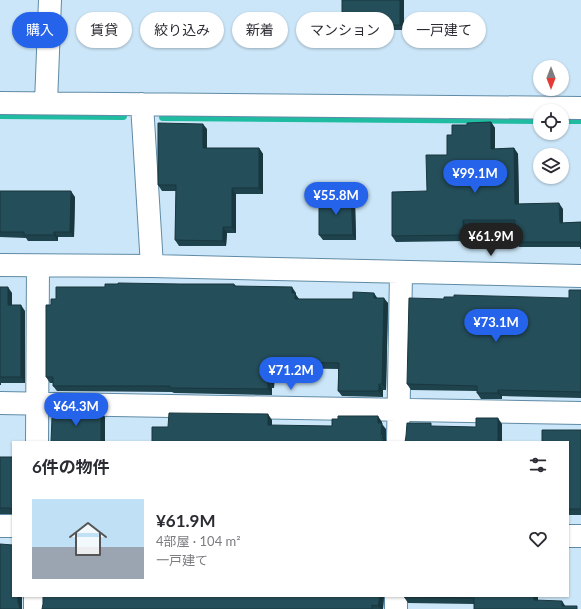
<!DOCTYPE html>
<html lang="ja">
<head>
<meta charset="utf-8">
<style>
	:root { --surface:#fff; --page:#f7f7f7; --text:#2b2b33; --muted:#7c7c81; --accent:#2563eb }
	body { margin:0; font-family:Lato,"Noto Sans JP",sans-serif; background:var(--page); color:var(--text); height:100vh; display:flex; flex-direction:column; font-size:15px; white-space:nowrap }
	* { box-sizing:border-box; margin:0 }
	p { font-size:13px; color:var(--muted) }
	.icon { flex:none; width:22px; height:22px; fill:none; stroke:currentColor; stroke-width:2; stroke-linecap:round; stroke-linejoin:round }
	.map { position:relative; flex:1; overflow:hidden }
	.drawer { position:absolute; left:12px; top:441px; width:557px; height:156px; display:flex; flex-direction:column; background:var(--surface); border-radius:0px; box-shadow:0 1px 3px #0004 }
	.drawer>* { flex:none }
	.hud { position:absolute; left:12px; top:12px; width:557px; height:36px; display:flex; gap:8px }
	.needle { width:26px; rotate:180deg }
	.controls { position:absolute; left:533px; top:60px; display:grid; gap:8px }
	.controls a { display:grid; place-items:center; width:36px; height:36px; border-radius:50%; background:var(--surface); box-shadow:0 1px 3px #0004; font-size:20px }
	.price { position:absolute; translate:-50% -34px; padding:0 9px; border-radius:14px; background:var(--accent); color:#fff; font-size:13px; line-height:26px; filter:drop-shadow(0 1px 2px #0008) }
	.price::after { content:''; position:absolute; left:50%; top:24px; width:12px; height:9px; margin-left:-6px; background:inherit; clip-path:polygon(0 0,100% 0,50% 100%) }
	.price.current { background:#222; color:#fff }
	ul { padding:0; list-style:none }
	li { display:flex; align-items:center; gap:12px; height:100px; padding:0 20px }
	li span { display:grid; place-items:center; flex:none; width:112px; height:80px; border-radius:0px; color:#555 }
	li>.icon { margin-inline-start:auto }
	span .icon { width:48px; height:48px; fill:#fffc; stroke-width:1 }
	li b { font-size:17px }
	h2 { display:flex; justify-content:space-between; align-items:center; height:48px; padding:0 20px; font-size:17px }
	.pill { padding:0 14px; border-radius:18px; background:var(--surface); box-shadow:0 1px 3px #0004; font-size:14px; line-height:36px }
	.pill.current { background:var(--accent); color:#fff }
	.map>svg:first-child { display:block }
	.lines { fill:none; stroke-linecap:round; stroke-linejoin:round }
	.stream { stroke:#20bca2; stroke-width:8 }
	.minor-casing { stroke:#608ba6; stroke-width:24 }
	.minor { stroke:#fff; stroke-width:22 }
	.wall { fill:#1f434d }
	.shaded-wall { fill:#19373f }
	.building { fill:#244e5a; stroke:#19373f }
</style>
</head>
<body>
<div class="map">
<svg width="581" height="609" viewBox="0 0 581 609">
	<rect width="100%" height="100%" fill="#cbe6f8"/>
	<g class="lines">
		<path class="stream" d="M 0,115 L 123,116
			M 163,117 L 540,120
			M 562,120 L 581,120"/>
		<defs>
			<path id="minor" d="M 0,103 L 581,108
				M 46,103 L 50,0
				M 142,104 L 152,266
				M 0,265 L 152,266 L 581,276
				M 0,403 L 581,413
				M 37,442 L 38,266
				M 398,442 L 401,273
				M 0,526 L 13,526
				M 568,536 L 581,536
				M 35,609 L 35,596
				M 396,609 L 396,596"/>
		</defs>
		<use href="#minor" class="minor-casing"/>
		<use href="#minor" class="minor"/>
	</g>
	<path class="wall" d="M 404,0 L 404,30 L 380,30 L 378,27 L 346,27 L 342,22 Z
		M 491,122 L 495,128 L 495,149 L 514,148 L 518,154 L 519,204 L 563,209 L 563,223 L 581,222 L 581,247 L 519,247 L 515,242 L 515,225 L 467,226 L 467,241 L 396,242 L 392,236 L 427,191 L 447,155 L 467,125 Z
		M 207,129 L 207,148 L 259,148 L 263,154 L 263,194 L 236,194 L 236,233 L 227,233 L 226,246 L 179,246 L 175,240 L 176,191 L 162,191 L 158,185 Z
		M 0,191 L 75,197 L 74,237 L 58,237 L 58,241 L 28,241 L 26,238 L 0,237 Z
		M 355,201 L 356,240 L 323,240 L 319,235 Z
		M 180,284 L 234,284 L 236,286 L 296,293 L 296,295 L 299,299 L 350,299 L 377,298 L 388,303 L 386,390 L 383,390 L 383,397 L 342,396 L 338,391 L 338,369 L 275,368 L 274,388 L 272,388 L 272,395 L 174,393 L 172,392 L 57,391 L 53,386 L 53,383 L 50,383 L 46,377 L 51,305 L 56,299 L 105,287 Z
		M 0,287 L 12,293 L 12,305 L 25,311 L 25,383 L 1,383 L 1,385 L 0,385 Z
		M 581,290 L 581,398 L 502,396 L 502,399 L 481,399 L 477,393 L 477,391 L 411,390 L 407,384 L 444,299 L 569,298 Z
		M 581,430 L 581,515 L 568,515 L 568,442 Z
		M 0,457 L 13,457 L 13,514 L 0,514 Z
		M 384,596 L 383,609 L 42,609 Z
		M 538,596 L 474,604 L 408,603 L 404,597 Z"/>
	<path class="shaded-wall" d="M 400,0 L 404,0 L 404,30 L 400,25 Z
		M 491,122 L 495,128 L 495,154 L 491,149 Z
		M 203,124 L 207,129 L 207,154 L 203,148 Z
		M 259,148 L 263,154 L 263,194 L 259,188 Z
		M 514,148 L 518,154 L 519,209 L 515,204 Z
		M 232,188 L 236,194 L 236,233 L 232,227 Z
		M 71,191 L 75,197 L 74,237 L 70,232 Z
		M 351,196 L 355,201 L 356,240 L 353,235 Z
		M 559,203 L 563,209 L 563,229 L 560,223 Z
		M 463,220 L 467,226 L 467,241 L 463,235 Z
		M 223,227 L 227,233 L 226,246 L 223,241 Z
		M 54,232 L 58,237 L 58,241 L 54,235 Z
		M 8,287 L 12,293 L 12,311 L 8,305 Z
		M 292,287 L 296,293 L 296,295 L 299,299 L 295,299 L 292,293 Z
		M 374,293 L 378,299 L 374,298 Z
		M 384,298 L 388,303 L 386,390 L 382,384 Z
		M 21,305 L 25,311 L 25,383 L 21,377 Z
		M 271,362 L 275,368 L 274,388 L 270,382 Z
		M 268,382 L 272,388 L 272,395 L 268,389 Z
		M 379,384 L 383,390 L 383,397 L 379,391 Z
		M 498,390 L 502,396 L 502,399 L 498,393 Z
		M 101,412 L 105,417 L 105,442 L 101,442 Z
		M 268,414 L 272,420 L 272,431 L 268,425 Z
		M 378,416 L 382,422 L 382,424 L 386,429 L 386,442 L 383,442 L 378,423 Z
		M 498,418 L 502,424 L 502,442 L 498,442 Z
		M 18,596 L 22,596 L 22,609 L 20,609 L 18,603 Z
		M 380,596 L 384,596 L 383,609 L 381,609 L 378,606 Z
		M 534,596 L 538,596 L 538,606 L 534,600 Z
		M 562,601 L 566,607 L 562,606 Z"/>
	<path class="building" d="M 342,0 L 400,0 L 400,25 L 377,25 L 377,22 L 342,22 Z
		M 491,122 L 491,149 L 514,148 L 515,204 L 559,203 L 560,223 L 581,222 L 581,249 L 580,242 L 515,242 L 515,220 L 463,220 L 463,235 L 392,236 L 392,192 L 427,191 L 426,155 L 447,155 L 447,135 L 452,135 L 452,125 L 467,125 L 467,123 Z
		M 158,123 L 203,124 L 203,148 L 259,148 L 259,188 L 232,188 L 232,227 L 223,227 L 223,241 L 175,240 L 176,185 L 158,185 Z
		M 0,191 L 71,191 L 70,232 L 54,232 L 54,235 L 24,235 L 24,232 L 0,232 Z
		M 351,196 L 353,235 L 319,235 L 319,197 Z
		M 118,283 L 180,284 L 234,284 L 234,286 L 292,287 L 292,293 L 295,293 L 295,299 L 353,299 L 353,292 L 374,293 L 374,298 L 384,298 L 382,384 L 379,384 L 379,391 L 338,391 L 339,363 L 271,362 L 270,382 L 268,382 L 268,389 L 170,388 L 170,386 L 53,386 L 53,377 L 46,377 L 46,305 L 51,305 L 51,299 L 56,299 L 56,287 L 105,287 L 105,284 L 118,284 Z
		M 0,287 L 8,287 L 8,305 L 21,305 L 21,377 L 0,377 Z
		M 569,290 L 581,290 L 581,392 L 498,390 L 498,393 L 477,393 L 477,386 L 407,384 L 409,298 L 444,299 L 444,297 L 454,297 L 454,295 L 569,298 Z
		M 53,411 L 101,412 L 101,442 L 51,442 L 52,418 L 53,418 Z
		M 169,413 L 268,414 L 268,425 L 332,426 L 332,419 L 338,419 L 338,416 L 378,416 L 378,423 L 382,423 L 381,436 L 383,442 L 152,442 L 152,427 L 168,427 Z
		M 476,418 L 498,418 L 498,442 L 405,442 L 406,436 L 407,423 L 431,423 L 431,426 L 476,427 Z
		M 542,430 L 581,430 L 581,509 L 568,509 L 568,442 L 542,442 Z
		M 0,457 L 13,457 L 13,509 L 9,508 L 0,508 Z
		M 0,544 L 13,545 L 13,596 L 18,596 L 18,603 L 20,609 L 0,609 Z
		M 43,596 L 380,596 L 378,606 L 372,605 L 372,609 L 42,609 L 43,604 Z
		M 404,596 L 534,596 L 534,600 L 562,601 L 562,606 L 577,606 L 577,609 L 474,609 L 474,598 L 404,597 Z"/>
</svg>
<div class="controls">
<a><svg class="needle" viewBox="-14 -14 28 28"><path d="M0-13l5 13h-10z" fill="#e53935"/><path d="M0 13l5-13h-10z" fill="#7c7c81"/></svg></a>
<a><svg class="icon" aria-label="locate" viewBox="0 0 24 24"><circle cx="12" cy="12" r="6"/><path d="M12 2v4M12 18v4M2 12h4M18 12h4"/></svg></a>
<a><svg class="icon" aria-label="layers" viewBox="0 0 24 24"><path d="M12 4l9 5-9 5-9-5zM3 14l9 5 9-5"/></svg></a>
</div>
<b class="price" style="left:475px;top:194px">¥99.1M</b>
<b class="price" style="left:336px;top:216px">¥55.8M</b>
<b class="price current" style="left:491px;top:257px">¥61.9M</b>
<b class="price" style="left:496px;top:343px">¥73.1M</b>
<b class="price" style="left:291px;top:391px">¥71.2M</b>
<b class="price" style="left:76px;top:427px">¥64.3M</b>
<div class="hud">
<a class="pill current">購入</a>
<a class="pill">賃貸</a>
<a class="pill">絞り込み</a>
<a class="pill">新着</a>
<a class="pill">マンション</a>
<a class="pill">一戸建て</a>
</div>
<section class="drawer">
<h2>6件の物件<svg class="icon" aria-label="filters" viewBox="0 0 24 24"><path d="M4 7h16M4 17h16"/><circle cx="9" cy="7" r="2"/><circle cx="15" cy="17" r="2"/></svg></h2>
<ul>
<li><span style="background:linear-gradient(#bfe0f5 60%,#9aa5b1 0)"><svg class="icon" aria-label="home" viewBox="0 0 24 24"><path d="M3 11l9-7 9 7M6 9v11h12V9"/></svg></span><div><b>¥61.9M</b><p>4部屋 · 104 m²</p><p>一戸建て</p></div><svg class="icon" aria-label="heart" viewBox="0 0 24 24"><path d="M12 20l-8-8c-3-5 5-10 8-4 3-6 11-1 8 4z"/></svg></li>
</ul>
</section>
</div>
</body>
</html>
